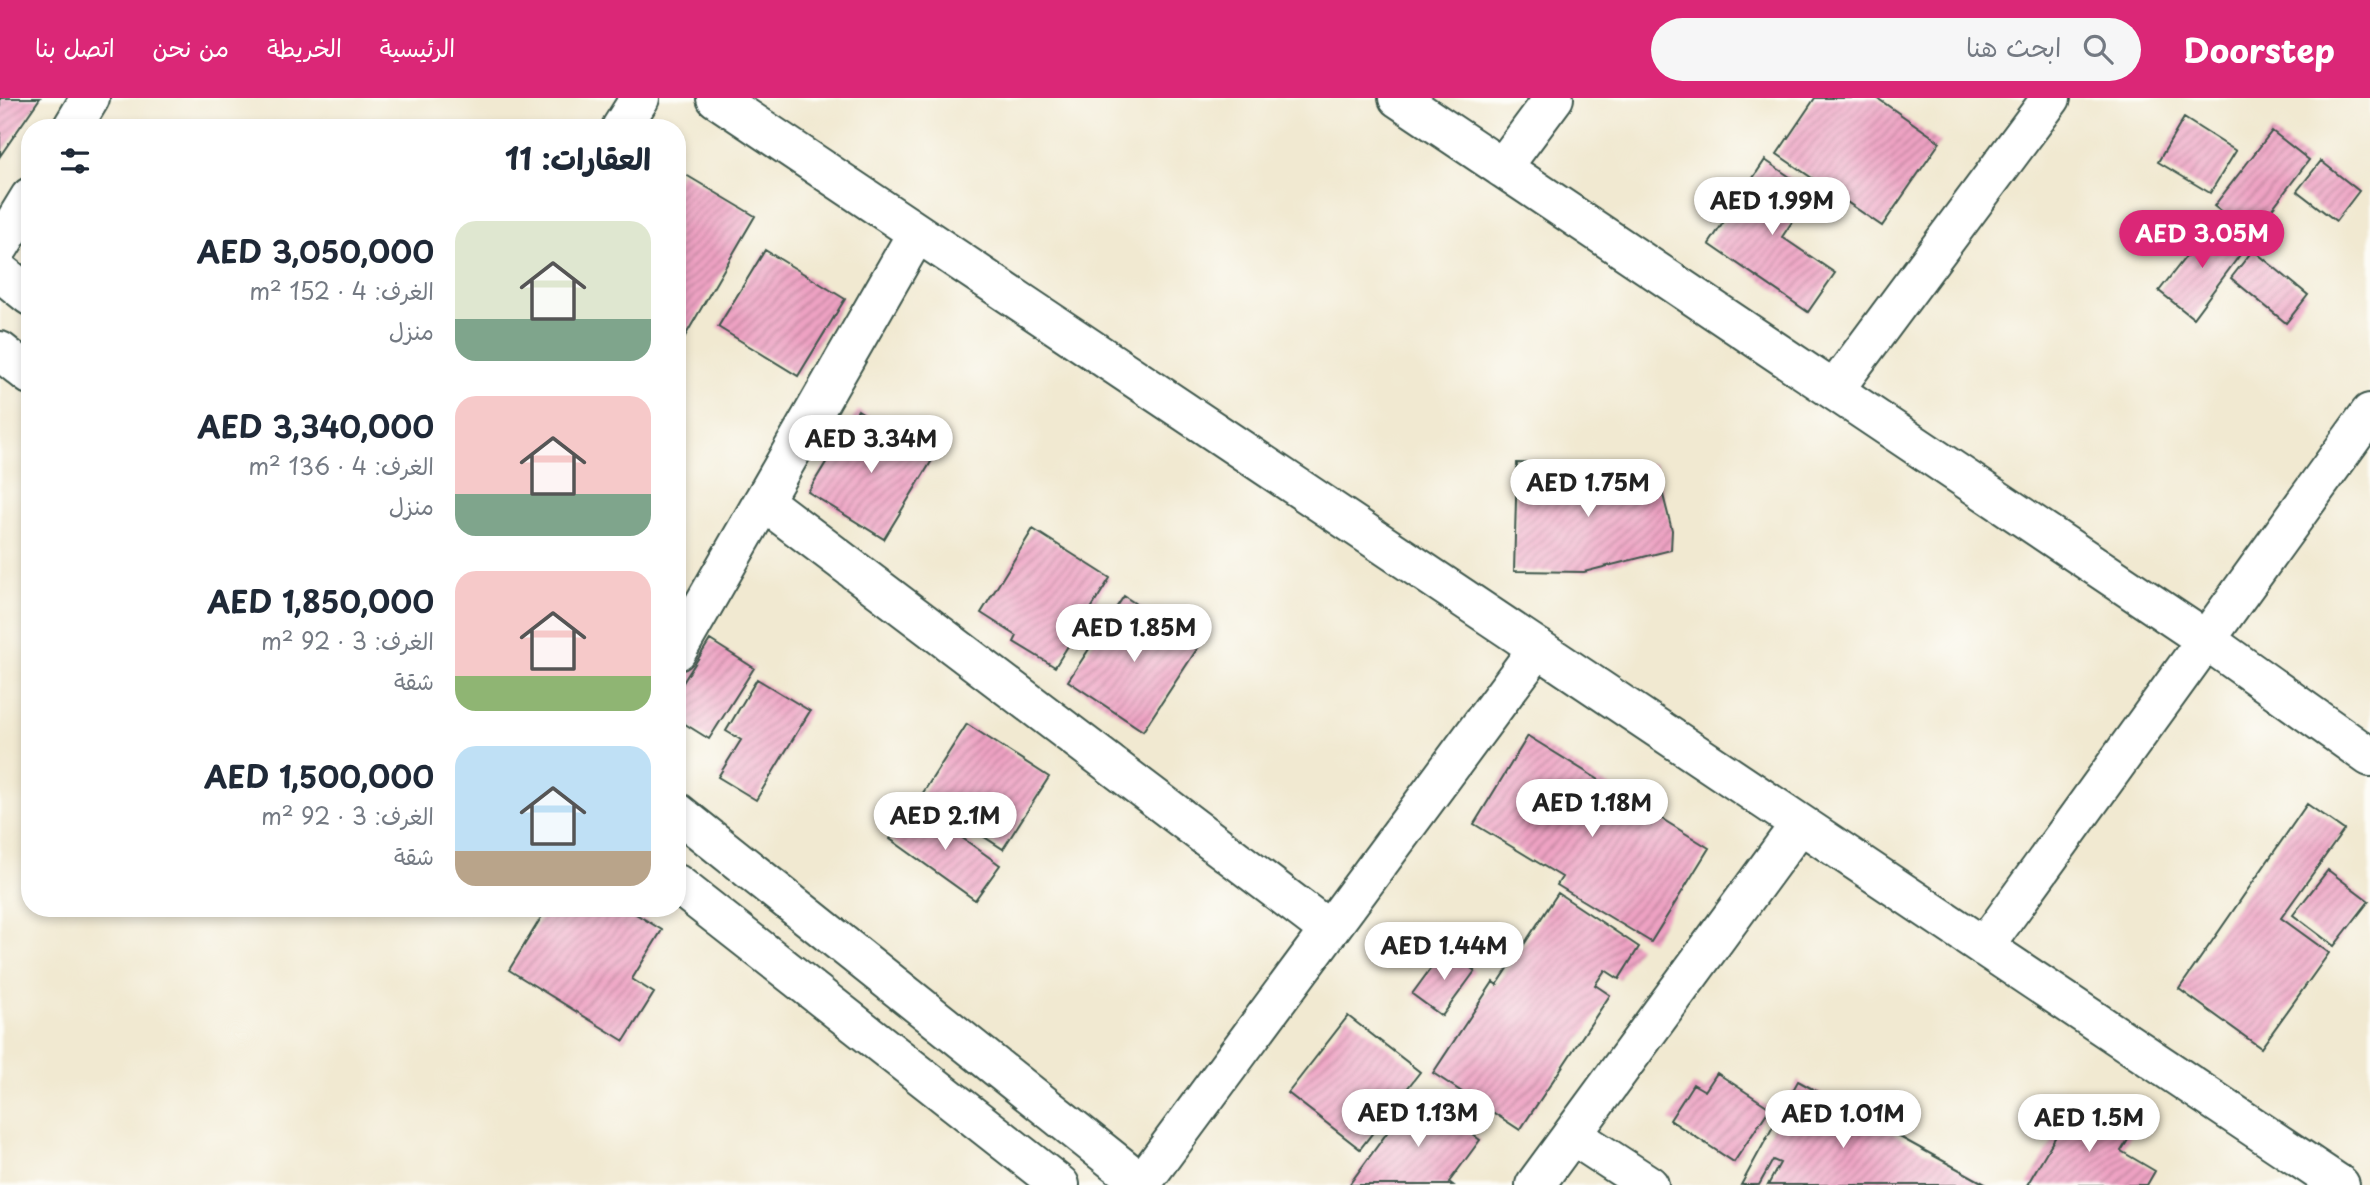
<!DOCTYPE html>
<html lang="ar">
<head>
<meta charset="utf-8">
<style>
	:root { --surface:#fff; --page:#f6f6f7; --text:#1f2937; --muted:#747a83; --accent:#db2777 }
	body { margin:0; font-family:"Playpen Sans","Playpen Sans Arabic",sans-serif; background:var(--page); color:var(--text); direction:rtl; height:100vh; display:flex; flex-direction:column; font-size:26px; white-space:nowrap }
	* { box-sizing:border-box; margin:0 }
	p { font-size:23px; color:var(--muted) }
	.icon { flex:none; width:38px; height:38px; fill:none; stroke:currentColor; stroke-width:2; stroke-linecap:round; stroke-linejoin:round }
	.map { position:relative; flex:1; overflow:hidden; direction:ltr }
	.drawer { position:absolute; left:21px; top:21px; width:665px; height:798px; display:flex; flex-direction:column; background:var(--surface); border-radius:28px; box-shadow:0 4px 10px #0003; direction:rtl }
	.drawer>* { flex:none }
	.price { position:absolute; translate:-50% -60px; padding:0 16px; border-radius:24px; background:#fff; color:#222; font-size:23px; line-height:46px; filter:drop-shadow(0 2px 4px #0008) }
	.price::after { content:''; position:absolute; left:50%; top:42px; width:21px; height:16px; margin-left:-10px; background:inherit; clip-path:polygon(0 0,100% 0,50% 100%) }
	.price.active { background:var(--accent); color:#fff }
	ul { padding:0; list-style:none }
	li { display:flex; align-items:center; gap:21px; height:175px; padding:0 35px }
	li span { display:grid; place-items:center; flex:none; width:196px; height:140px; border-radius:21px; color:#555 }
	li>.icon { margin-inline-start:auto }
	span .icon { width:84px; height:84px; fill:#fffc; stroke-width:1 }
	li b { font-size:30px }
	h2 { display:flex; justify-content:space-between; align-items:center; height:84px; padding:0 35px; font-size:30px }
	header { display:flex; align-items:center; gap:42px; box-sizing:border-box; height:98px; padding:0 35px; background:var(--accent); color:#fff }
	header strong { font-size:33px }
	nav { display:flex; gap:38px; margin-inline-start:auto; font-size:24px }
	.search { width:490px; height:63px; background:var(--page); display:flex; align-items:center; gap:18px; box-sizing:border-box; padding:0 24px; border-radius:38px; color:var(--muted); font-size:26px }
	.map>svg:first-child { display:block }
	.building { fill:url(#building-hatch) }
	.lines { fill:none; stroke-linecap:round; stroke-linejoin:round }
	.street-casing { stroke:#3e574c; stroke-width:42 }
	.street { stroke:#fff; stroke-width:38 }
</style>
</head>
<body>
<header>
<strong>Doorstep</strong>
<div class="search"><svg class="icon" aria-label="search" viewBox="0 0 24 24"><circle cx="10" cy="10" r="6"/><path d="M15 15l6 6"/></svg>ابحث هنا</div>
<nav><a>الرئيسية</a><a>الخريطة</a><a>من نحن</a><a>اتصل بنا</a></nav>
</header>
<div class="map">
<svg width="2370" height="1087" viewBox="0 0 2370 1087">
	<defs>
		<pattern id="building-hatch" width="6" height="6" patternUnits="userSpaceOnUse" patternTransform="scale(1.75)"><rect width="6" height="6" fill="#eea2c3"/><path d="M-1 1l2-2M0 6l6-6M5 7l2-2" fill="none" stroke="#c0859f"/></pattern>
	</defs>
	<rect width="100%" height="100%" fill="#fdfcf7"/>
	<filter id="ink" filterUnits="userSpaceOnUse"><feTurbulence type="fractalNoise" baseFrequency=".0143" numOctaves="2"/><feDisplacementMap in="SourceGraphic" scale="14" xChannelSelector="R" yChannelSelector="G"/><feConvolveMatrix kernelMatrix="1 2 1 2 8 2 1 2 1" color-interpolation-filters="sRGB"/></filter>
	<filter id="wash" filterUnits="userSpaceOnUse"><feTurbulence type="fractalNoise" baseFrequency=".00686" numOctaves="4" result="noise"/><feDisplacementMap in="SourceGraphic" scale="28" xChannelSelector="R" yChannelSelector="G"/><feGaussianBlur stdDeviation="1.57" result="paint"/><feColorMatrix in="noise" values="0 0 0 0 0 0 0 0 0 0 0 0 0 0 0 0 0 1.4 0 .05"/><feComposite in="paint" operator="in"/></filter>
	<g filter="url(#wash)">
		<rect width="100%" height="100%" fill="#f1e9d1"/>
		<g id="blocks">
			<path class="building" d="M 0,0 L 40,0 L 0,58 Z
				M 1815,0 L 1877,0 L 1940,44 L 1882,128 L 1777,56 Z
				M 2184,20 L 2236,53 L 2210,95 L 2158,64 Z
				M 2272,33 L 2309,62 L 2252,137 L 2214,108 Z
				M 1765,62 L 1812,94 L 1782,139 L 1835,175 L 1808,214 L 1709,146 Z
				M 2321,63 L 2359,93 L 2336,123 L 2297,93 Z
				M 681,74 L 755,118 L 677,252 L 677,82 Z
				M 2212,125 L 2245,150 L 2193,220 L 2159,193 Z
				M 765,152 L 845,201 L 798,278 L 718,229 Z
				M 2253,152 L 2308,197 L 2286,225 L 2231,180 Z
				M 858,312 L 934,359 L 884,441 L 808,394 Z
				M 1517,365 L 1557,366 L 1556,387 L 1641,366 L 1655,366 L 1672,432 L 1671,452 L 1584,474 L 1514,473 Z
				M 1033,431 L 1110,480 L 1055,569 L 1014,544 L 1017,538 L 981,515 Z
				M 1124,498 L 1199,548 L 1143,633 L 1068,583 Z
				M 710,542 L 754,570 L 709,641 L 677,621 L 677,594 Z
				M 757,581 L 810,613 L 756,702 L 718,679 L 741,642 L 726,633 Z
				M 967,626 L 1049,679 L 1003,751 L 921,698 Z
				M 1528,638 L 1709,750 L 1651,844 L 1557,787 L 1562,779 L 1474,726 Z
				M 915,706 L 1000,767 L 975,802 L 890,741 Z
				M 2307,706 L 2344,732 L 2281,820 L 2329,855 L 2261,950 L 2179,891 Z
				M 2328,772 L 2369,803 L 2334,848 L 2293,817 Z
				M 1558,795 L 1639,849 L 1619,881 L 1605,872 L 1595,887 L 1610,897 L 1520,1032 L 1433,975 L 1493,884 L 1497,887 Z
				M 547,810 L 626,810 L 662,832 L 632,881 L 654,895 L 624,943 L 509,872 Z
				M 1445,851 L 1475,873 L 1442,918 L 1412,896 Z
				M 1348,918 L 1420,974 L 1360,1051 L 1288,995 Z
				M 1717,975 L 1770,1010 L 1734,1064 L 1670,1022 L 1693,986 L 1705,993 Z
				M 1798,983 L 1987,1087 L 1768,1087 L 1780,1065 L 1773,1062 L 1759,1087 L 1741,1087 Z
				M 1416,995 L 1480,1042 L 1449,1084 L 1453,1087 L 1349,1087 Z
				M 2066,1003 L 2103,1026 L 2108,1018 L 2133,1034 L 2121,1053 L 2155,1073 L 2147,1087 L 2027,1087 L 2059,1033 L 2051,1028 Z"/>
		</g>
	</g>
	<g filter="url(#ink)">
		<use href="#blocks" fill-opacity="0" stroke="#3e574c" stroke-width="2"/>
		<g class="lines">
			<defs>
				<path id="street" d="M 716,0 L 2340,1087
					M 1398,0 L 2206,542 L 2370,659
					M 72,30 L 90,0
					M 621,30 L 640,0
					M 1502,70 L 1554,0
					M 0,148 L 30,99
					M 0,174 L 30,198
					M 0,253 L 30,277
					M 1834,292 L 2051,0
					M 763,403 L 1329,832
					M 677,553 L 917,135
					M 677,714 L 1144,1087
					M 677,786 L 1060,1087
					M 1984,849 L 2370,315
					M 1572,1037 L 1649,1087
					M 1142,1085 L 1538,550
					M 1535,1087 L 1800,726"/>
			</defs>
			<use href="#street" class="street-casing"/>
			<use href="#street" class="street"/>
		</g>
	</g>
</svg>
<b class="price" style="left:1772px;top:139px">AED 1.99M</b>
<b class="price active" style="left:2202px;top:172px">AED 3.05M</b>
<b class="price" style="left:871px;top:377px">AED 3.34M</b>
<b class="price" style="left:1588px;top:421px">AED 1.75M</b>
<b class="price" style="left:1134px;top:566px">AED 1.85M</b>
<b class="price" style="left:1592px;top:741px">AED 1.18M</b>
<b class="price" style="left:945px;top:754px">AED 2.1M</b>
<b class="price" style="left:1444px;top:884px">AED 1.44M</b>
<b class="price" style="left:1418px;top:1051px">AED 1.13M</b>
<b class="price" style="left:1843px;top:1052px">AED 1.01M</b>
<b class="price" style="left:2089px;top:1056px">AED 1.5M</b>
<section class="drawer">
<h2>العقارات: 11<svg class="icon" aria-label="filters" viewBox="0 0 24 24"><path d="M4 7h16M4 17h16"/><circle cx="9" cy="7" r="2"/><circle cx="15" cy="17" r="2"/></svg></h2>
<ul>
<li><span style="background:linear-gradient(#dfe7d0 70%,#7fa58c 0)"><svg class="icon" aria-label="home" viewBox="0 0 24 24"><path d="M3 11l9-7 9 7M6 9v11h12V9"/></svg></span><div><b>AED 3,050,000</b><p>الغرف: 4 · 152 m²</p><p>منزل</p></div></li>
<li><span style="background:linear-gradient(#f6c9c9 70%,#7fa58c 0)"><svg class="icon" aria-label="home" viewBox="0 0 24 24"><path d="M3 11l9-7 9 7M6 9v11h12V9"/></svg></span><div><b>AED 3,340,000</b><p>الغرف: 4 · 136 m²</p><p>منزل</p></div></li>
<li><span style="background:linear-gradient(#f6c9c9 75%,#8fb573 0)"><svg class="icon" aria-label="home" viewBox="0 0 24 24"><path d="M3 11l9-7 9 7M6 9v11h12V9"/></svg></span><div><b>AED 1,850,000</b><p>الغرف: 3 · 92 m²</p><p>شقة</p></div></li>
<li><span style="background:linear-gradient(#bfe0f5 75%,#b9a48a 0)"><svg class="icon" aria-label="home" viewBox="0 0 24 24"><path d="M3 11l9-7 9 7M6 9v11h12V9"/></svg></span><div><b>AED 1,500,000</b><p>الغرف: 3 · 92 m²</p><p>شقة</p></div></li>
</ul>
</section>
</div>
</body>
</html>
